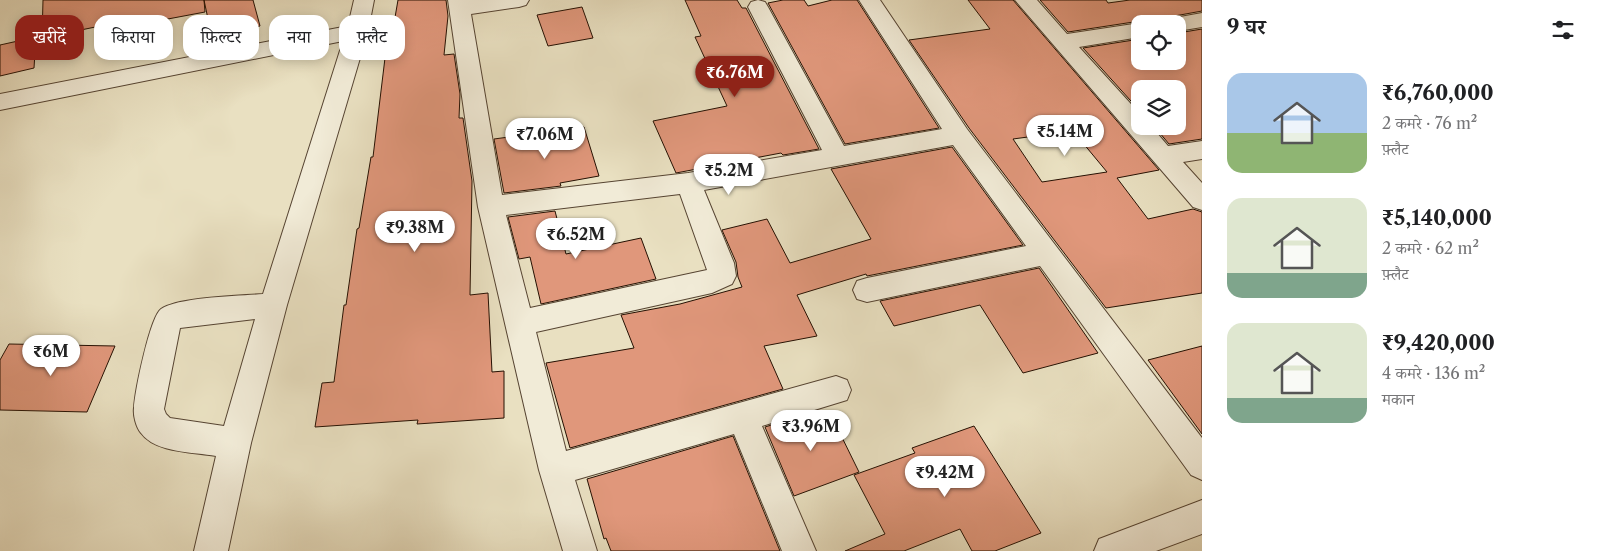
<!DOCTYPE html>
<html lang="hi">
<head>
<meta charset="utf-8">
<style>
	:root { --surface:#fff; --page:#f2f2f2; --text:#202124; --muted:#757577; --accent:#8f2418 }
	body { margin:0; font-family:"Libre Caslon Text","Noto Serif Devanagari",serif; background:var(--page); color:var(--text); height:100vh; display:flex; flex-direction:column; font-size:19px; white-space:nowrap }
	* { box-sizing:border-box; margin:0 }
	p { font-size:16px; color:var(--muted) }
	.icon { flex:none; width:28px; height:28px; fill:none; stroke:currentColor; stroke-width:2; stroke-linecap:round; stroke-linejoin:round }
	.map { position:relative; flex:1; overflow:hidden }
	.details { display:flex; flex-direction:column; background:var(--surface); width:400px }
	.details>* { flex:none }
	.banner { position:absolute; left:15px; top:15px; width:475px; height:45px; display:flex; gap:10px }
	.fabs { position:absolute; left:1131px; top:15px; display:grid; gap:10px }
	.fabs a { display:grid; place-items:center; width:55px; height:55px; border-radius:10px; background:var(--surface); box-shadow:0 2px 12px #0003; font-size:25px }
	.price { position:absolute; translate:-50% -42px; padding:0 11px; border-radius:18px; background:#fff; color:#222; font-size:16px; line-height:32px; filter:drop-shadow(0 1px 2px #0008) }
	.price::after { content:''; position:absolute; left:50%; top:30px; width:15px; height:11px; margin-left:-8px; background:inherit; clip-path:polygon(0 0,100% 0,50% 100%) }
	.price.active { background:var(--accent); color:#fff }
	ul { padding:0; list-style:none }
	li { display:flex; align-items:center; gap:15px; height:125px; padding:0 25px }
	li span { display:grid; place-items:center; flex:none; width:140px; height:100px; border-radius:15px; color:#555 }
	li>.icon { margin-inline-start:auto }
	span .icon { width:60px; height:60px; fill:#fffc; stroke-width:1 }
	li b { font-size:21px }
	h2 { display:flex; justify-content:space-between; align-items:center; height:60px; padding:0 25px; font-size:21px }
	.tag { padding:0 18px; border-radius:15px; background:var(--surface); box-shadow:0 2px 12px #0003; font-size:18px; line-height:45px }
	.tag.active { background:var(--accent); color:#fff }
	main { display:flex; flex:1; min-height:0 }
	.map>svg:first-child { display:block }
	.building { fill:#e0977b; stroke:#251002; fill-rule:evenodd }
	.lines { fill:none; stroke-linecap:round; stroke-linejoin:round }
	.minor-casing { stroke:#564432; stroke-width:2 }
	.minor { fill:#f1ebd7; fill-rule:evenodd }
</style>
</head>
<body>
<main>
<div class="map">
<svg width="1202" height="551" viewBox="0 0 1202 551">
	<rect width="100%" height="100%" fill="#e9e0c1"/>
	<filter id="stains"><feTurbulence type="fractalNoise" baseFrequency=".004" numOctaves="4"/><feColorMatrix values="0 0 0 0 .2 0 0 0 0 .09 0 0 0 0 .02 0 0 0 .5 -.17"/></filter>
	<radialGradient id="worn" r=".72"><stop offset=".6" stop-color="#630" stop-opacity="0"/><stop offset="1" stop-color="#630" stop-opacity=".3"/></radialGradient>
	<path class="building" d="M 43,0 L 204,0 L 205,12 L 104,31 L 105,25 L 42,38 Z
		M 204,0 L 253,0 L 260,26 L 212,38 Z
		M 398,0 L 446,0 L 448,16 L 444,55 L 454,54 L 460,94 L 459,118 L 463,118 L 472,181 L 470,295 L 488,293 L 492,372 L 504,371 L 504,418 L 417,424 L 418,420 L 315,427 L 322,383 L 334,382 L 344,305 L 346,305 L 357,229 L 359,228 L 371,157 L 373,157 L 385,58 L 388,58 Z
		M 685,0 L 737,0 L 742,8 L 746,8 L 819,149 L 783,155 L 781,153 L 676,173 L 653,121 L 727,106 L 695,37 L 701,36 Z
		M 783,0 L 804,0 L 808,6 L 832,0 L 857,0 L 939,128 L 845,144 L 768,3 Z
		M 968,0 L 1013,0 L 1159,170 L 1117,178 L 1148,219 L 1193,209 L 1202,212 L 1202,293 L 1106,308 L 969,128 L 909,40 L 990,29 ZM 1073,131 L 1107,172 L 1042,182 L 1013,139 Z
		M 1040,0 L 1106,0 L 1108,3 L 1130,0 L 1202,0 L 1202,11 L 1169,17 L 1165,24 L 1145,24 L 1140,21 L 1068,32 Z
		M 582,7 L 593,38 L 548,46 L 537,15 Z
		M 1202,29 L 1202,139 L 1169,144 L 1154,126 L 1178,126 L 1178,89 L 1140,89 L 1140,111 L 1083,48 L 1140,39 L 1140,61 L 1178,61 L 1178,33 Z
		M 36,37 L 34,68 L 0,76 L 0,45 Z
		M 584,127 L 599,176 L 560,183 L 561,186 L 504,193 L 494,139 Z
		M 952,147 L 1023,245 L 867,276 L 866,274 L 797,295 L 817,336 L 764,346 L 783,389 L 570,448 L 546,363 L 634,348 L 621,315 L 680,304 L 742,287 L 738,277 L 736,262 L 722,230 L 767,219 L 790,263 L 871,239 L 831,169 Z
		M 555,211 L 566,254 L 641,238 L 656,279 L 541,304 L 530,257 L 519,259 L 508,217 Z
		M 1039,268 L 1098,353 L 1023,373 L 980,305 L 894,326 L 880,301 Z
		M 9,344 L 115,346 L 87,412 L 0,410 L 0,360 Z
		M 1202,346 L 1202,434 L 1148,360 Z
		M 830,413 L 859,472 L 794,496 L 765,427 L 797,417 L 799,422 Z
		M 974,426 L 1041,533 L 995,551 L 972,551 L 960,529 L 904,551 L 845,551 L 885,534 L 854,475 L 915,453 L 912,448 Z
		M 733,436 L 780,551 L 611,551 L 606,538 L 604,539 L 587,479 Z"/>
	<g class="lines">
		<defs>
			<path id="minor" d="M 354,0 L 374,0 L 368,31 L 287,305 L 251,443 L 228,551 L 194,551 L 216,456 C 194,452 155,453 141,433 C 136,427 133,415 134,408 C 135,391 150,317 161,309 C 179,297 239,296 263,294 L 343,41 L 0,110 L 0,94 L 348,26 ZM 255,319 L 224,426 L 170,418 L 166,414 L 164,409 L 180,328 Z
				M 448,0 L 529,0 L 526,5 L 519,7 L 471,14 L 502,195 L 688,173 L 822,150 L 748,7 L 751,2 L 758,0 L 765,2 L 768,7 L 844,146 L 942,129 L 859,0 L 880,0 L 967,129 L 1202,438 L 1202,480 L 1191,475 L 1040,266 L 867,302 L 857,299 L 853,290 L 857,281 L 867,278 L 1026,246 L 953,145 L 704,190 L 734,263 L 736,276 L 732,284 L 712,293 L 536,332 L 566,451 L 836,376 L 847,380 L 851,390 L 847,400 L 762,426 L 816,551 L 782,551 L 734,434 L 575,480 L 597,551 L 563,551 L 539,470 L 478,207 ZM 680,194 L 707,270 L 530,308 L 506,215 Z
				M 1015,0 L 1037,0 L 1067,34 L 1140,23 L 1143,24 L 1140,24 L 1140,37 L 1079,47 L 1140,114 L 1140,126 L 1151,126 L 1168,146 L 1202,141 L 1202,159 L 1183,162 L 1202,183 L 1202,210 L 1193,207 Z
				M 1202,13 L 1202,27 L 1178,31 L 1178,24 L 1167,24 L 1169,19 Z
				M 1202,500 L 1202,534 L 1156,551 L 1094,551 L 1099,539 Z"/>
		</defs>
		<use href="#minor" class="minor-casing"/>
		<use href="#minor" class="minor"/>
	</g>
	<rect width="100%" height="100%" filter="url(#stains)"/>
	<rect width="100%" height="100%" fill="url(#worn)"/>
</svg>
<div class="fabs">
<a><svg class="icon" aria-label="locate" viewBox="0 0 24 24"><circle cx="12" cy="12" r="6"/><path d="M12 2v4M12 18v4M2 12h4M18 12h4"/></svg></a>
<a><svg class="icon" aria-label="layers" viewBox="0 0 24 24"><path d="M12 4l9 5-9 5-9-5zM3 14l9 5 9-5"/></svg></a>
</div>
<b class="price active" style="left:735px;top:98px">₹6.76M</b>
<b class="price" style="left:1065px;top:157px">₹5.14M</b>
<b class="price" style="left:545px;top:160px">₹7.06M</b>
<b class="price" style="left:729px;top:196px">₹5.2M</b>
<b class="price" style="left:415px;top:253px">₹9.38M</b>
<b class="price" style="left:576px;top:260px">₹6.52M</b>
<b class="price" style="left:51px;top:377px">₹6M</b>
<b class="price" style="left:811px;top:452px">₹3.96M</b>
<b class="price" style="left:945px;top:498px">₹9.42M</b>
<div class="banner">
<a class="tag active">खरीदें</a>
<a class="tag">किराया</a>
<a class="tag">फ़िल्टर</a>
<a class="tag">नया</a>
<a class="tag">फ़्लैट</a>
</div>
</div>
<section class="details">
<h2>9 घर<svg class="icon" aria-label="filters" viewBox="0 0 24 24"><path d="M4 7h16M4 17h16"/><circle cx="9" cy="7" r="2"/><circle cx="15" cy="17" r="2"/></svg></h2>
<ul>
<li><span style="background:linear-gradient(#a9c7e8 60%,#8fb573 0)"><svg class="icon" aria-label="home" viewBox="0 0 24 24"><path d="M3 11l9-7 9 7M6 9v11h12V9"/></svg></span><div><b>₹6,760,000</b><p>2 कमरे · 76 m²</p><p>फ़्लैट</p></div></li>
<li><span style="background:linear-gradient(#dfe7d0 75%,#7fa58c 0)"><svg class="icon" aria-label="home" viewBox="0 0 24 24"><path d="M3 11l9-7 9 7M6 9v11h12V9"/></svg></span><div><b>₹5,140,000</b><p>2 कमरे · 62 m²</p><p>फ़्लैट</p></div></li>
<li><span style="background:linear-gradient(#dfe7d0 75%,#7fa58c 0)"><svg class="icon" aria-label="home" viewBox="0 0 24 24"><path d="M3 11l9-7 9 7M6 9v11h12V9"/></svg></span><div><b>₹9,420,000</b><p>4 कमरे · 136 m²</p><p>मकान</p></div></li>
</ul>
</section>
</main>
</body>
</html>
